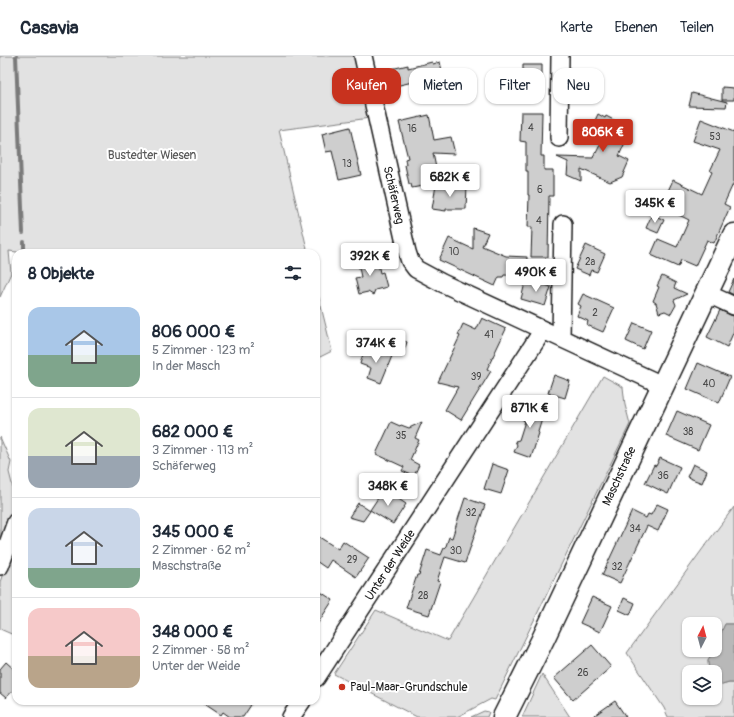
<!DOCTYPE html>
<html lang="de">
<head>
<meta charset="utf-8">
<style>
	:root { --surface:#fff; --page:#f2f2f3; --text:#1f2937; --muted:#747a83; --line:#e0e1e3; --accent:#c8321e }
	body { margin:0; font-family:Pangolin,sans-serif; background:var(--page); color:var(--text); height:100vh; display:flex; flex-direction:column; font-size:15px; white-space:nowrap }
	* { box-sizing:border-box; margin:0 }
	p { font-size:13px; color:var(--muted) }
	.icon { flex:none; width:22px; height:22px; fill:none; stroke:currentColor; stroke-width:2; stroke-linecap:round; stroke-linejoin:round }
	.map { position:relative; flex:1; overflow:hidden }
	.sheet { position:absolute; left:12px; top:193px; width:308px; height:456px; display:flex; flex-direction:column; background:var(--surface); border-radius:12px; box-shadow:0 1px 3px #0004 }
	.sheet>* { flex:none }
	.guide { position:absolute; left:332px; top:12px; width:342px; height:36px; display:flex; gap:8px }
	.needle { width:26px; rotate:6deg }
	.controls { position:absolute; left:682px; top:561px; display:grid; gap:8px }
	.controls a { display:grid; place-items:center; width:40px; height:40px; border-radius:8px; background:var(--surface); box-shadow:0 1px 3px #0004; font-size:20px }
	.price { position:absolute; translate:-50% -34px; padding:0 9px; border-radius:4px; background:#fff; color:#222; font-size:13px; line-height:26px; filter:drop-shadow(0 1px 2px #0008) }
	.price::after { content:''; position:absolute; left:50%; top:24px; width:12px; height:9px; margin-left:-6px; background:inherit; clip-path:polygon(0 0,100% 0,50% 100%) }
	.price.current { background:var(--accent); color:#fff }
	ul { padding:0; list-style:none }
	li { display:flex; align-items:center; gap:12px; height:100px; padding:0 16px }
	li+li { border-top:1px solid var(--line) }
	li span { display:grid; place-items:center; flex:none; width:112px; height:80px; border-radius:12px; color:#555 }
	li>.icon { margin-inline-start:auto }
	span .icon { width:48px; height:48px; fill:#fffc; stroke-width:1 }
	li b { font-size:17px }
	h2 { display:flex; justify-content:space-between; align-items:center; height:48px; padding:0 16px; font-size:17px }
	.chip { padding:0 14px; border-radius:12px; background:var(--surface); box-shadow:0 1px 3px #0004; font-size:14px; line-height:36px }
	.chip.current { background:var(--accent); color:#fff }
	header { display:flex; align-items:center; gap:24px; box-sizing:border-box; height:56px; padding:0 20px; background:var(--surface); border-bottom:1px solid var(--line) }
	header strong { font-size:19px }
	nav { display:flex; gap:22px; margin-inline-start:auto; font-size:14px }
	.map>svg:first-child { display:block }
	.green { fill:#e2e2e2; stroke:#7f7f7f }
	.water { fill:#b8b8b8; stroke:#7a7a7a }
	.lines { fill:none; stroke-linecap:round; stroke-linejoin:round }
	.stream { stroke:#7a7a7a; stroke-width:4 }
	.building { fill:#cecece; stroke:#1c1c1c }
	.street-casing { stroke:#1c1c1c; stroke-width:20 }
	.secondary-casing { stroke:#1c1c1c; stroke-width:25 }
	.street { stroke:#fff; stroke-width:17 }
	.secondary { stroke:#fff; stroke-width:22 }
	.poi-dot { fill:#c8321e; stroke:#fff; stroke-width:1.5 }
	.labels { text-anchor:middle; stroke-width:4; stroke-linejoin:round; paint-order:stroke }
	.number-label { font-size:10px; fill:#484848 }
	.park-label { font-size:12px; fill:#575757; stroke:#fff }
	.street-label { font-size:12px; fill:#1c1c1c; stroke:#fff }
	.poi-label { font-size:12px; fill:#1c1c1c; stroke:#fff; text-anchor:start }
</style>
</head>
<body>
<header>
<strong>Casavia</strong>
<nav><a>Karte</a><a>Ebenen</a><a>Teilen</a></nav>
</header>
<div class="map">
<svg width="734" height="661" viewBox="0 0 734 661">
	<rect width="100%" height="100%" fill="#fff"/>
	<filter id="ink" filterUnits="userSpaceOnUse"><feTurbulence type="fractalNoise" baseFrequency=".025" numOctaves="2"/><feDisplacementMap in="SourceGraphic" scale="8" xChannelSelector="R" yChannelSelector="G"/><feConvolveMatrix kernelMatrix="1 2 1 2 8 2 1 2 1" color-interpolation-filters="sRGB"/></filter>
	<g filter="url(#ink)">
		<path class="green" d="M 0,0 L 356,0 L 370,62 L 279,74 L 308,197 L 17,197 L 17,196 L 9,195 L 11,217 L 0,241 Z
			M 316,230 L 332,295 L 316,303 Z
			M 603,320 L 623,331 L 625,349 L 630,368 L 495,644 L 491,643 L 457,661 L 417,661 L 334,618 L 376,554 L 448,585 Z
			M 0,381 L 11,406 L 9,416 L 16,444 L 16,447 L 0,493 Z
			M 734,451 L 734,568 L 725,568 L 715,590 L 715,568 L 689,568 L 689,594 L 713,594 L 708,605 L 709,616 L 689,616 L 689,642 L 715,642 L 715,625 L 722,629 L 729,627 L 734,627 L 734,661 L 668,661 L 664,652 L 627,597 L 704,491 Z
			M 16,479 L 16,580 L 0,573 L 0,526 Z
			M 542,618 L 570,661 L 522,661 Z
			M 484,655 L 489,656 L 487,661 L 471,661 Z"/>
		<path class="water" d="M 725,568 L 734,568 L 734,627 L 729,627 L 722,629 L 715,625 L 715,616 L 709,616 L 708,605 L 713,594 L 715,594 L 715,590 Z"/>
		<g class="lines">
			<path class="stream" d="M 16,0 L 23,177
				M 24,186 L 24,197"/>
		</g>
		<path class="building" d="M 432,6 L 433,8 L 440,6 L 443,19 L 391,31 L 387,14 L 408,9 L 408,12 Z
			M 523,9 L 542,9 L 542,29 L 523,29 Z
			M 722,31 L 734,32 L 734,44 L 722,44 Z
			M 692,37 L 727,46 L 726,51 L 689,50 Z
			M 521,56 L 542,56 L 541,100 L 544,100 L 544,114 L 553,114 L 553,140 L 549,140 L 548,201 L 531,201 L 532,171 L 528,171 L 529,139 L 528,139 L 528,115 L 526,115 L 526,86 L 520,85 Z
			M 598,58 L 605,62 L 606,60 L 631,73 L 619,100 L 629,105 L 622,121 L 610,126 L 581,113 L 581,125 L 567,119 L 568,106 L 557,101 L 593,102 L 595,96 L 596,97 L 606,77 L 592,71 Z
			M 429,59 L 434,84 L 451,81 L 455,98 L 433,97 L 439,127 L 412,132 L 411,128 L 409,128 L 405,109 L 406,109 L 405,103 L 408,102 L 399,66 Z
			M 701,63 L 734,76 L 734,126 L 724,148 L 730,151 L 714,187 L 707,184 L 695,210 L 681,204 L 678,211 L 651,199 L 658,183 L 677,191 L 689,164 L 661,150 L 673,124 L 702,138 L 712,116 L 710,115 L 720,94 L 693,85 Z
			M 350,71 L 361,119 L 339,124 L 332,95 L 326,96 L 322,78 Z
			M 436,129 L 467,130 L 466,153 L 446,153 L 446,155 L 432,153 Z
			M 652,158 L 664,164 L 658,177 L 646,172 Z
			M 473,172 L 488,177 L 482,190 L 506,200 L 527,201 L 526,220 L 504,219 L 503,221 L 499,221 L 495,230 L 439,204 L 449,182 L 473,193 Z
			M 586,189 L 605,198 L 597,216 L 591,214 L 589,219 L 575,213 Z
			M 377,202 L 380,217 L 383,216 L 387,231 L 375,234 L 373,239 L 368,236 L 359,238 L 355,222 L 361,221 L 358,207 Z
			M 662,220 L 676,227 L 674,232 L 687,238 L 674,244 L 676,249 L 671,258 L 665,255 L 659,257 L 656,247 L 653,245 L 659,231 L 657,230 Z
			M 526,223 L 551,231 L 545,250 L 521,243 Z
			M 734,223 L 734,239 L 728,236 Z
			M 583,238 L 614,252 L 603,276 L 587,269 L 588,265 L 577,260 L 581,250 L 578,248 Z
			M 720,254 L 730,259 L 734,260 L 734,275 L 727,291 L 707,281 Z
			M 482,262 L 506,273 L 487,313 L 491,315 L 461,364 L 445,354 L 458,331 L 438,326 L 460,280 L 458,279 L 463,268 L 476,274 Z
			M 634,267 L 651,274 L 643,293 L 626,285 Z
			M 394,281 L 407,286 L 402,301 L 389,296 Z
			M 365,291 L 392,300 L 381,327 L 368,322 L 371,312 L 360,308 Z
			M 698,307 L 730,321 L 719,347 L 687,333 Z
			M 554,319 L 570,325 L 565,342 L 548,337 Z
			M 529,344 L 546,350 L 538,376 L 539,377 L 531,402 L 514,396 L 517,389 L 515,385 L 519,384 L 525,365 L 523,364 L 521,360 L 523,354 L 526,353 Z
			M 677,355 L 709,369 L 698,394 L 666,380 Z
			M 391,366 L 400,370 L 401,369 L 409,372 L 422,366 L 415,382 L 419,384 L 410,404 L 419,409 L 414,420 L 402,415 L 404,411 L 376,398 Z
			M 660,402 L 680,411 L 668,438 L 645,427 L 654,409 L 656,410 Z
			M 492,408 L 509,414 L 501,438 L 484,433 Z
			M 693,408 L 707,415 L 702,427 L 687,421 Z
			M 384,433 L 406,448 L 393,468 L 370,454 Z
			M 465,442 L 485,449 L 465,507 L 445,501 L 437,525 L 440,526 L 429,559 L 406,552 L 417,519 L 419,519 L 427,494 L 441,499 L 444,492 L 446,490 L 449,481 L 452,482 Z
			M 358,447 L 370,455 L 363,465 L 349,461 Z
			M 657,448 L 668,453 L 658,475 L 647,470 L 620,527 L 602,519 L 632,455 L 646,462 L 648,458 L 651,459 Z
			M 316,479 L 338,493 L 343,485 L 369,502 L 356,521 L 331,504 L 326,512 L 316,505 Z
			M 316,533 L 333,544 L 316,570 Z
			M 592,541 L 612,550 L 600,576 L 580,567 Z
			M 624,542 L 635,547 L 630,559 L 619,554 Z
			M 592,589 L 611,611 L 573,644 L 554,622 Z
			M 6,606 L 16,615 L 16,631 L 6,642 L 0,637 L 0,613 Z
			M 200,645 L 244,645 L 251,649 L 243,661 L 230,661 L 223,656 L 221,659 Z
			M 615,645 L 626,661 L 592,661 Z"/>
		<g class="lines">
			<defs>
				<path id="street" d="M 363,0 L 407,196 L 410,205 L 416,213 L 442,227 L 662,329
					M 559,82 L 560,0
					M 706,237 L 734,250
					M 561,282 L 563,168
					M 0,510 L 16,466
					M 316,622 L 543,274
					M 291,661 L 302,645"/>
				<path id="secondary" d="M 504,661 L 543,583 L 734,179"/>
			</defs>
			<use href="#street" class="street-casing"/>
			<use href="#secondary" class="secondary-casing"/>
			<use href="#street" class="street"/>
			<use href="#secondary" class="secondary"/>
		</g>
	</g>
	<circle class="poi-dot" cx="342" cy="631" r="4"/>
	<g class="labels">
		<g class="number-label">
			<text x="531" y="75">4</text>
			<text x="412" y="76">16</text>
			<text x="715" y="84">53</text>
			<text x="347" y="111">13</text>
			<text x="540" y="137">6</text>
			<text x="539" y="168">4</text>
			<text x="454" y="199">10</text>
			<text x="590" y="209">2a</text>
			<text x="595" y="260">2</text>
			<text x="489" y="282">41</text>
			<text x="476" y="324">39</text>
			<text x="709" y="331">40</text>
			<text x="688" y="379">38</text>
			<text x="401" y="383">35</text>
			<text x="663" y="423">36</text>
			<text x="471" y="460">32</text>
			<text x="635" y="476">34</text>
			<text x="456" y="498">30</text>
			<text x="352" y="507">29</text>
			<text x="617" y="514">32</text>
			<text x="423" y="543">28</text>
			<text x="583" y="620">26</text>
		</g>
		<g class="park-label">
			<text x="152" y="103">Bustedter Wiesen</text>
		</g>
		<g class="street-label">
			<text transform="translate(394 139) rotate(77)" y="4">Schäferweg</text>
			<text transform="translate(619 420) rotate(-65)" y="4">Maschstraße</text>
			<text transform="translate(390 509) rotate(-57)" y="4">Unter der Weide</text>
		</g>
		<g class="poi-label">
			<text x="350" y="635">Paul-Maar-Grundschule</text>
		</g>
	</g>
</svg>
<div class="controls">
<a><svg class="needle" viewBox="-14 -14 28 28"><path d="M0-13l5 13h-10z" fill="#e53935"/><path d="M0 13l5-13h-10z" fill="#747a83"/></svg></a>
<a><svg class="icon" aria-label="layers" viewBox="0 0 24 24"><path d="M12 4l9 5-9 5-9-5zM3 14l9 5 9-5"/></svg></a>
</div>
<b class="price current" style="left:603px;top:97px">806K €</b>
<b class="price" style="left:450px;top:142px">682K €</b>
<b class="price" style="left:655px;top:168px">345K €</b>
<b class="price" style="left:370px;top:221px">392K €</b>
<b class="price" style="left:536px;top:237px">490K €</b>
<b class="price" style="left:376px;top:308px">374K €</b>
<b class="price" style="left:530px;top:373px">871K €</b>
<b class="price" style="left:388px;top:451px">348K €</b>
<div class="guide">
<a class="chip current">Kaufen</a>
<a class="chip">Mieten</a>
<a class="chip">Filter</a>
<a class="chip">Neu</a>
</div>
<section class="sheet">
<h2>8 Objekte<svg class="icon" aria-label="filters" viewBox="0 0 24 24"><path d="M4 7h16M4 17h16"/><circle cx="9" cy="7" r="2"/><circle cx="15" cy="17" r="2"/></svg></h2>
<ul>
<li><span style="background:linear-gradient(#a9c7e8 60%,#7fa58c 0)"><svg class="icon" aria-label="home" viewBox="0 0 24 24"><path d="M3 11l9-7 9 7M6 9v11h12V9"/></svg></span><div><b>806 000 €</b><p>5 Zimmer · 123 m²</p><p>In der Masch</p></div></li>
<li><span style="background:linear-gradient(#dfe7d0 60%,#9aa5b1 0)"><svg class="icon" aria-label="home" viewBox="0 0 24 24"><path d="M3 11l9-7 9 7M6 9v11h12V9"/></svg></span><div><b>682 000 €</b><p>3 Zimmer · 113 m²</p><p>Schäferweg</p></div></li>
<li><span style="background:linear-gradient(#c9d6e8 75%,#7fa58c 0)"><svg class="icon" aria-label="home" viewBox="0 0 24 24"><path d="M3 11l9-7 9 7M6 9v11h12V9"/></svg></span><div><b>345 000 €</b><p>2 Zimmer · 62 m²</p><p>Maschstraße</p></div></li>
<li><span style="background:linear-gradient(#f6c9c9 60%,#b9a48a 0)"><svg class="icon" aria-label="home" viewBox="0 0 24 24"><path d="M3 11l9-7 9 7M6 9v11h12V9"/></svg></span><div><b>348 000 €</b><p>2 Zimmer · 58 m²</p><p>Unter der Weide</p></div></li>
</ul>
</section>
</div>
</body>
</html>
